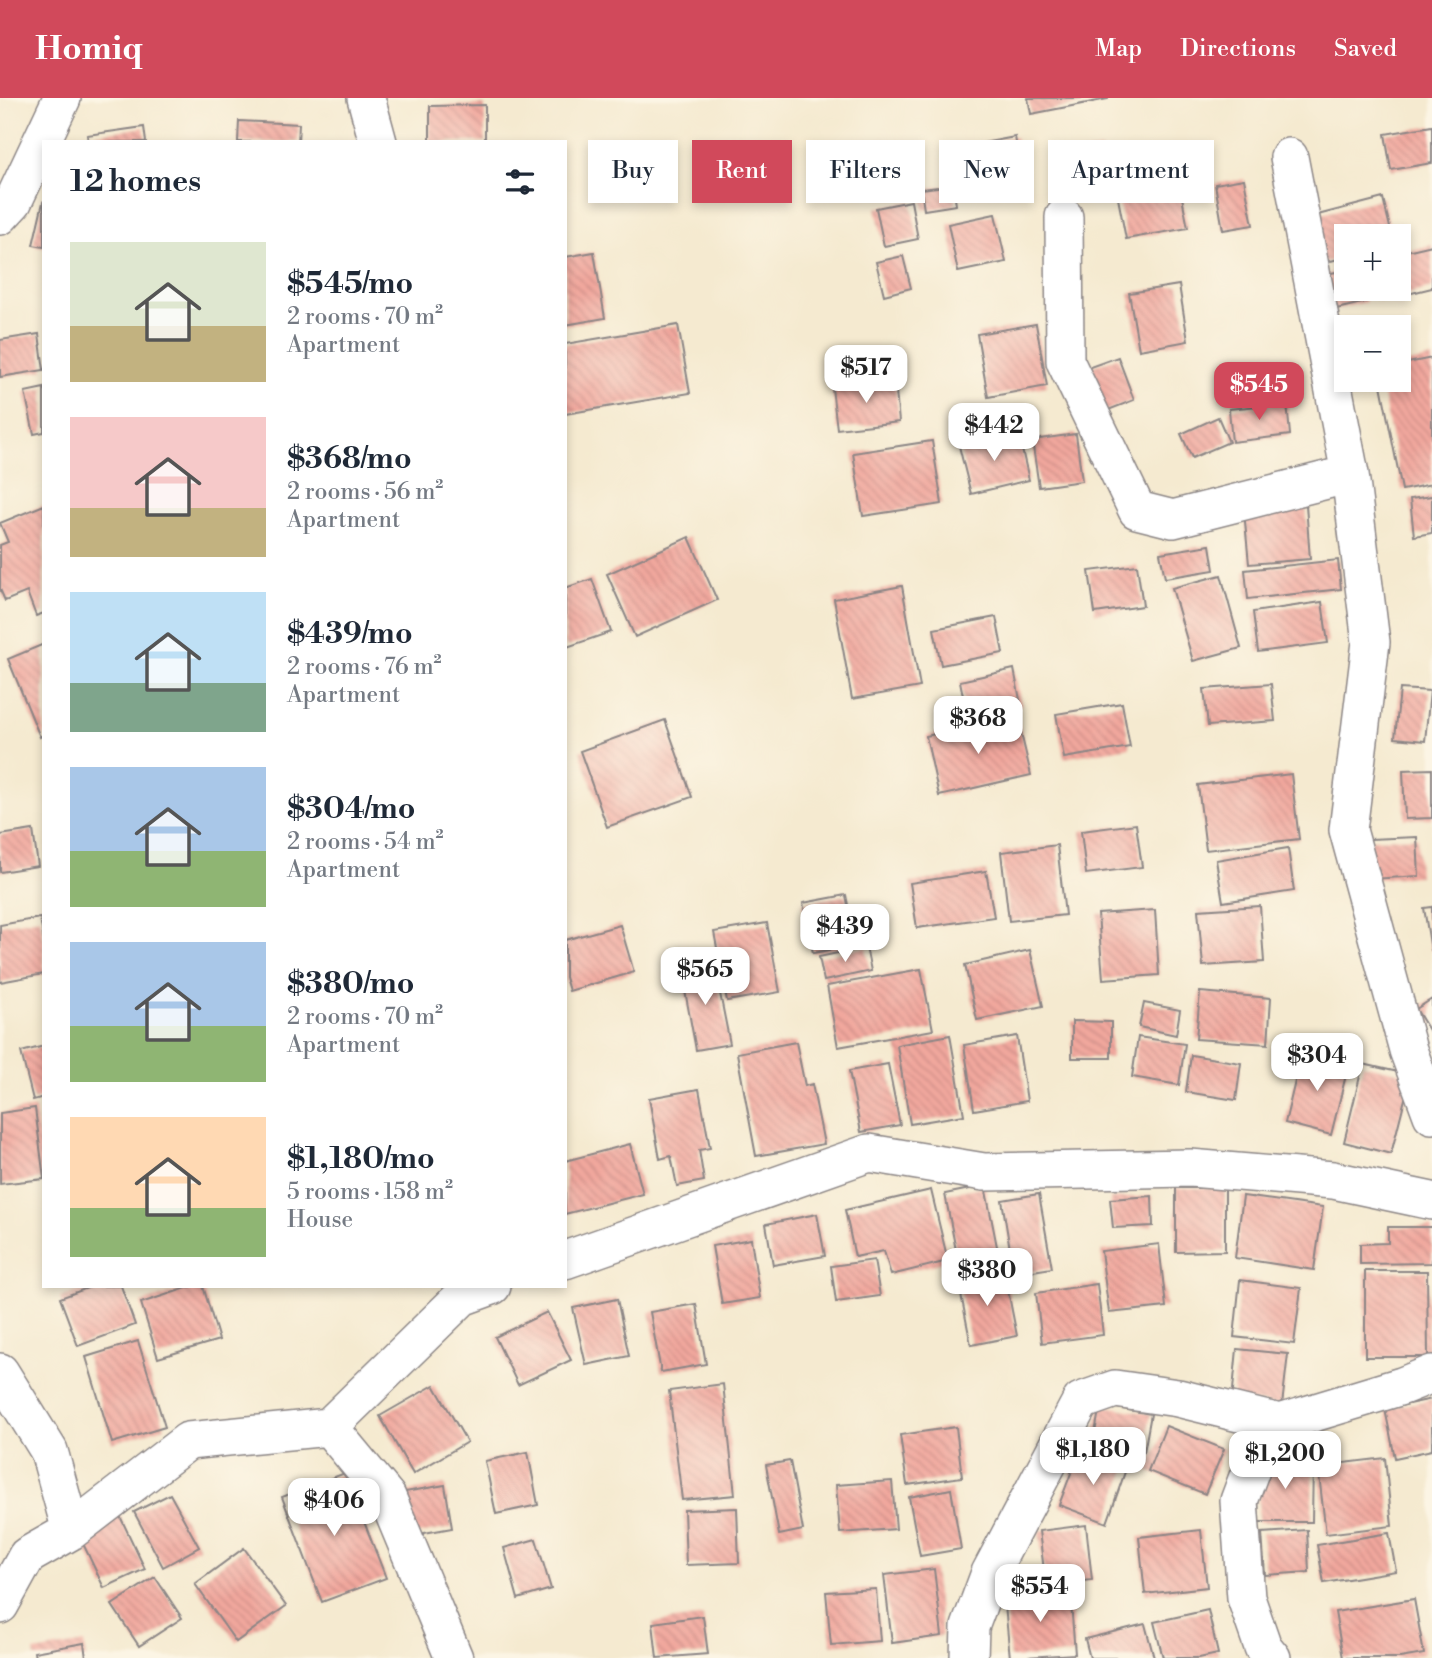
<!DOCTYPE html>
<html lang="en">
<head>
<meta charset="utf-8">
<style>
	:root { --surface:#fff; --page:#f6f6f7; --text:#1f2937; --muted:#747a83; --accent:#d1495b }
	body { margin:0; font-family:"Libre Bodoni",serif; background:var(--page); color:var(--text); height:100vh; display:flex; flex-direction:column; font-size:26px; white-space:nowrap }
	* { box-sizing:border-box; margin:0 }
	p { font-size:23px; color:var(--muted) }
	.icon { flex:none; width:38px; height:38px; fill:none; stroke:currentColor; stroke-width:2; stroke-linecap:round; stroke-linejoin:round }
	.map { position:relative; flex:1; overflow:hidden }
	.drawer { position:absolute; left:42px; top:42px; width:525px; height:1148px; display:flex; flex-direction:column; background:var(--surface); border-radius:0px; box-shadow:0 4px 10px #0003 }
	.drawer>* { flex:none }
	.banner { position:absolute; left:588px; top:42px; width:665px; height:63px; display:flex; gap:14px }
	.controls { position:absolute; left:1334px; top:126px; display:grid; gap:14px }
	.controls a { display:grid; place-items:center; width:77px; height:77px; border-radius:0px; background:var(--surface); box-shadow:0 4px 10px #0003; font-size:35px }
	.price { position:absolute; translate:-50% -60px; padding:0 16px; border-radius:14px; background:#fff; color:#222; font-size:23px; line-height:46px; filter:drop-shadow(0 2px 4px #0008) }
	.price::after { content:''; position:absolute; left:50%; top:42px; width:21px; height:16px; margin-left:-10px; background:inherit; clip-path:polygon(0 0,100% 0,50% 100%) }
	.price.active { background:var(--accent); color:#fff }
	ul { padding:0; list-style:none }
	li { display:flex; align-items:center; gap:21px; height:175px; padding:0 28px }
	li span { display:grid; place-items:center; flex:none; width:196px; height:140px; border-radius:0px; color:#555 }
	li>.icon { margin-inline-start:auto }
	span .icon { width:84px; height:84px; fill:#fffc; stroke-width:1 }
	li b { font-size:30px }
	h2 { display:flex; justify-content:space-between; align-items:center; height:84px; padding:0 28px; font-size:30px }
	.chip { padding:0 24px; border-radius:0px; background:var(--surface); box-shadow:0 4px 10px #0003; font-size:24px; line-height:63px }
	.chip.active { background:var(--accent); color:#fff }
	header { display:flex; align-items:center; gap:42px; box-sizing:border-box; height:98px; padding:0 35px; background:var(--accent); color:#fff }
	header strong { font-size:33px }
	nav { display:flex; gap:38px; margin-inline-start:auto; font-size:24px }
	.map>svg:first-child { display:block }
	.building { fill:url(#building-back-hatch) }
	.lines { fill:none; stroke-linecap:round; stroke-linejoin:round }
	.minor-casing { stroke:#8c8686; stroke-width:40 }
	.minor { stroke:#fff; stroke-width:37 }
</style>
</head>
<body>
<header>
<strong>Homiq</strong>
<nav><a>Map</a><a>Directions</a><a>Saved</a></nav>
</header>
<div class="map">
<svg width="1432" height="1560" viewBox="0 0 1432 1560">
	<defs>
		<pattern id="building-back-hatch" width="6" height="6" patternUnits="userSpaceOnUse" patternTransform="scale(1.75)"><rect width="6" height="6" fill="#f1a79d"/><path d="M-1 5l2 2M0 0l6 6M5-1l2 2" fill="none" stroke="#ce8f88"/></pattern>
	</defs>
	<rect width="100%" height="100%" fill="#fcf5e5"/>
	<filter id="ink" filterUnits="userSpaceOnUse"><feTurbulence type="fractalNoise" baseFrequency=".0143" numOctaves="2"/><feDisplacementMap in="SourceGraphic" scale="14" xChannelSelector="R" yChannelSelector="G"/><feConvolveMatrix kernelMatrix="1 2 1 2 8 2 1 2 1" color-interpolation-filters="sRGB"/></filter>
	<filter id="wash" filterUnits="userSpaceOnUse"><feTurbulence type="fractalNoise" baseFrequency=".00686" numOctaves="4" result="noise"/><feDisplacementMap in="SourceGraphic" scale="28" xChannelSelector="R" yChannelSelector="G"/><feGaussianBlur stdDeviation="1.57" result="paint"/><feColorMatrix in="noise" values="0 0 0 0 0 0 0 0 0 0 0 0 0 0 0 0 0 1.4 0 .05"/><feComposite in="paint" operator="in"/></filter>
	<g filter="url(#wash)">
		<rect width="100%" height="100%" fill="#f5ead0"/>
		<g id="blocks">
			<path class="building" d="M 1028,0 L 1108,0 L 1108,1 L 1031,16 Z
				M 485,7 L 485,44 L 430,44 L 430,8 Z
				M 239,23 L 299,26 L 298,44 L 238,44 Z
				M 1432,28 L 1432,65 L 1391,72 L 1385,36 Z
				M 144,29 L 146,44 L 88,44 L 87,37 Z
				M 1015,39 L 1022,76 L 990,82 L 983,45 Z
				M 1101,51 L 1106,93 L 1055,100 L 1050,58 Z
				M 907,58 L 912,94 L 879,100 L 874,63 Z
				M 1244,81 L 1253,127 L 1223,132 L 1215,86 Z
				M 1179,84 L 1188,130 L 1126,141 L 1117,95 Z
				M 953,87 L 956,107 L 924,112 L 921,91 Z
				M 1383,100 L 1392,138 L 1346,138 L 1346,159 L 1323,165 L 1310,119 Z
				M 911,103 L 918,141 L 884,148 L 876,110 Z
				M 43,104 L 44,105 L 44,149 L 33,147 Z
				M 995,116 L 1006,164 L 958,174 L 948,126 Z
				M 1432,147 L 1432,190 L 1379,203 L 1376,191 L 1398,191 L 1398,155 Z
				M 594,154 L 605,220 L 565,227 L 565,159 Z
				M 903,158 L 911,190 L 884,197 L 876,164 Z
				M 1346,172 L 1346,191 L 1363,191 L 1366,204 L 1328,213 L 1321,177 Z
				M 1179,187 L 1188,243 L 1139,252 L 1129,195 Z
				M 1036,226 L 1047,288 L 988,299 L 977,236 Z
				M 678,227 L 690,295 L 565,316 L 565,246 Z
				M 39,236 L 44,272 L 0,279 L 0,242 Z
				M 1118,259 L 1134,302 L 1093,318 L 1076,274 Z
				M 1432,260 L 1432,386 L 1402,392 L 1380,282 L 1398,282 L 1398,267 Z
				M 895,283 L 899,324 L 837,331 L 832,290 Z
				M 44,290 L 44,334 L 34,336 L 25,294 Z
				M 1287,305 L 1290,337 L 1232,344 L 1229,311 Z
				M 1218,319 L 1229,344 L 1192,360 L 1181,336 Z
				M 1018,334 L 1029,382 L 971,396 L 959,348 Z
				M 1076,336 L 1082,383 L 1039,389 L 1032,342 Z
				M 932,343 L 942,406 L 863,418 L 853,355 Z
				M 1432,398 L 1432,435 L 1414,438 L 1410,401 Z
				M 44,407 L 44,515 L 36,518 L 27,494 L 5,503 L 0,491 L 0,447 L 8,444 L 0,425 Z
				M 1306,407 L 1310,461 L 1249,466 L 1244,413 Z
				M 689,439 L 717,502 L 635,539 L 607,476 Z
				M 1210,447 L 1214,472 L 1165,480 L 1160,455 Z
				M 1338,462 L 1341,491 L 1248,501 L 1245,472 Z
				M 1137,467 L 1143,508 L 1095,515 L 1089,473 Z
				M 1221,477 L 1241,550 L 1193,563 L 1172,490 Z
				M 592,481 L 611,534 L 567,549 L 565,543 L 565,490 Z
				M 902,488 L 920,589 L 852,601 L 834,501 Z
				M 1322,504 L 1328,545 L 1258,554 L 1253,514 Z
				M 996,519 L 1003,555 L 941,567 L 934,531 Z
				M 44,546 L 44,637 L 40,639 L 8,561 Z
				M 1014,571 L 1021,607 L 967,618 L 960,583 Z
				M 1271,586 L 1275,623 L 1208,628 L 1204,591 Z
				M 1400,591 L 1430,593 L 1425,643 L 1395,640 Z
				M 1122,605 L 1130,649 L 1064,660 L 1056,616 Z
				M 1017,618 L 1031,677 L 939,698 L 926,638 Z
				M 665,622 L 692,699 L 607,729 L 580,653 Z
				M 1432,671 L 1432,720 L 1405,721 L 1403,672 Z
				M 1291,676 L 1299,741 L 1206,752 L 1198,687 Z
				M 1136,726 L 1142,769 L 1086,776 L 1081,733 Z
				M 33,732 L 38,768 L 0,774 L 0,737 Z
				M 1417,739 L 1419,778 L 1372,781 L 1370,741 Z
				M 1057,747 L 1065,817 L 1009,823 L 1001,754 Z
				M 1288,750 L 1294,793 L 1223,804 L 1216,762 Z
				M 986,773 L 994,819 L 917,830 L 910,785 Z
				M 846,797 L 856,847 L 813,855 L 803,805 Z
				M 1260,808 L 1264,864 L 1203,868 L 1198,812 Z
				M 1432,809 L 1432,852 L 1431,852 L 1424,810 Z
				M 1155,812 L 1159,877 L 1103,881 L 1098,816 Z
				M 40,820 L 44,843 L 44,876 L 0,884 L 0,827 Z
				M 767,825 L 780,894 L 727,903 L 714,834 Z
				M 620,827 L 634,874 L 569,893 L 565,879 L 565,842 Z
				M 866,849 L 871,873 L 824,883 L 819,859 Z
				M 1030,852 L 1043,908 L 977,922 L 965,867 Z
				M 714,865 L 730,946 L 696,952 L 681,871 Z
				M 921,871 L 933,932 L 838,949 L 827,888 Z
				M 1200,894 L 1271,900 L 1268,946 L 1196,941 Z
				M 1432,901 L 1432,937 L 1416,911 Z
				M 1144,905 L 1180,912 L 1176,937 L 1139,929 Z
				M 1072,923 L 1111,924 L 1111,960 L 1072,960 Z
				M 950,937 L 964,1017 L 910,1026 L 897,947 Z
				M 1017,938 L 1027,1003 L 974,1012 L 964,947 Z
				M 1138,939 L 1185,946 L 1179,987 L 1132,979 Z
				M 796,944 L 805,988 L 812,986 L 824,1046 L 756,1058 L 737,955 Z
				M 44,948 L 44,999 L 33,1002 L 21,954 Z
				M 1302,954 L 1349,965 L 1331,1037 L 1285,1025 Z
				M 1191,957 L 1241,965 L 1236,1002 L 1186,994 Z
				M 888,966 L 900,1027 L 861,1034 L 849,973 Z
				M 1363,966 L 1411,977 L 1391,1056 L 1344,1044 Z
				M 699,991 L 710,1050 L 699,1052 L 704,1083 L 677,1088 L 671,1058 L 660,1061 L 649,1000 Z
				M 35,1010 L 44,1081 L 0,1086 L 0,1015 Z
				M 630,1046 L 643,1096 L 565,1116 L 565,1063 Z
				M 985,1088 L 1000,1164 L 960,1173 L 945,1096 Z
				M 1176,1090 L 1225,1090 L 1225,1153 L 1176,1154 Z
				M 931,1092 L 948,1163 L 891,1177 L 884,1153 L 855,1159 L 845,1112 Z
				M 1039,1096 L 1052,1170 L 1014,1176 L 1002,1102 Z
				M 1152,1098 L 1153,1128 L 1113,1130 L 1110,1101 Z
				M 1243,1098 L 1323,1109 L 1314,1172 L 1235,1160 Z
				M 817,1116 L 825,1158 L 773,1167 L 766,1126 Z
				M 1388,1129 L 1432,1129 L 1432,1165 L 1360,1166 L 1360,1146 L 1388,1145 Z
				M 751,1141 L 760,1200 L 722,1206 L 712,1148 Z
				M 1159,1146 L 1166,1209 L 1109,1215 L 1101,1153 Z
				M 874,1162 L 880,1198 L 836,1204 L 831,1168 Z
				M 1004,1172 L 1017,1238 L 971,1247 L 958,1181 Z
				M 1365,1173 L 1427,1173 L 1428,1259 L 1365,1259 Z
				M 1240,1182 L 1301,1190 L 1294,1246 L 1234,1239 Z
				M 1097,1186 L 1103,1237 L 1042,1245 L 1036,1195 Z
				M 93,1188 L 121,1188 L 135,1227 L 78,1248 L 60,1200 Z
				M 193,1188 L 203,1188 L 219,1242 L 158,1260 L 141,1205 Z
				M 617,1201 L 629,1258 L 586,1267 L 573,1210 Z
				M 696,1206 L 706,1266 L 661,1274 L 650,1214 Z
				M 547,1214 L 571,1262 L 518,1287 L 495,1239 Z
				M 138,1243 L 165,1329 L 112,1345 L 86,1259 Z
				M 1237,1251 L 1288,1256 L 1282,1307 L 1232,1302 Z
				M 723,1286 L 735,1397 L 682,1402 L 669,1293 Z
				M 434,1287 L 467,1344 L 413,1376 L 380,1318 Z
				M 1432,1301 L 1432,1352 L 1395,1360 L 1385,1311 Z
				M 1100,1307 L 1151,1316 L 1144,1354 L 1093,1346 Z
				M 1166,1328 L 1224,1351 L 1205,1396 L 1148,1373 Z
				M 956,1329 L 962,1379 L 907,1387 L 900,1337 Z
				M 528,1354 L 538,1407 L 496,1416 L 485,1363 Z
				M 1079,1354 L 1126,1371 L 1107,1425 L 1059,1407 Z
				M 1385,1360 L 1392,1428 L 1326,1436 L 1318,1368 Z
				M 1259,1362 L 1313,1363 L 1312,1424 L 1258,1424 Z
				M 790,1363 L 803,1432 L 779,1437 L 766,1367 Z
				M 345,1375 L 386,1480 L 322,1504 L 282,1399 Z
				M 892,1383 L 896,1431 L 840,1435 L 836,1387 Z
				M 445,1387 L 452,1430 L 413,1437 L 405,1394 Z
				M 951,1391 L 961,1451 L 920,1458 L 909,1399 Z
				M 170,1396 L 199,1449 L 163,1469 L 134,1414 Z
				M 737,1410 L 739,1465 L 686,1467 L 684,1412 Z
				M 119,1416 L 145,1471 L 104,1490 L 78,1435 Z
				M 1086,1427 L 1092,1482 L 1046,1488 L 1039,1433 Z
				M 1201,1432 L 1207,1489 L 1145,1496 L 1139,1439 Z
				M 1307,1432 L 1309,1474 L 1265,1477 L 1262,1435 Z
				M 1389,1435 L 1396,1473 L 1324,1485 L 1317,1447 Z
				M 536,1441 L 551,1491 L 518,1501 L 504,1450 Z
				M 244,1450 L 286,1508 L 236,1544 L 195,1486 Z
				M 934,1471 L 942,1538 L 892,1545 L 884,1477 Z
				M 155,1479 L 182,1520 L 139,1548 L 112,1507 Z
				M 876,1491 L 880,1543 L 831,1547 L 826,1494 Z
				M 1070,1492 L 1075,1556 L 1010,1560 L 1004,1497 Z
				M 1414,1501 L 1424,1556 L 1400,1560 L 1343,1560 L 1335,1514 Z
				M 1208,1512 L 1218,1556 L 1199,1560 L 1163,1560 L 1154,1524 Z
				M 703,1518 L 708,1556 L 657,1560 L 653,1525 Z
				M 1145,1526 L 1154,1560 L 1090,1560 L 1085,1541 Z
				M 84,1545 L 86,1560 L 35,1560 L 34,1554 Z"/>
		</g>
	</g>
	<g filter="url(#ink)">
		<use href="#blocks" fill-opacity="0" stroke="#8c8686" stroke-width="2"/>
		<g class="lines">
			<defs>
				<path id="minor" d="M 366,0 L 378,44
					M 1289,59 L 1350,376 L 1371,544 L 1348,732 L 1408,952 L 1432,1017
					M 0,118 L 13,104 L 62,0
					M 1064,119 L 1065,263 L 1137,412 L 1173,421 L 1350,376
					M 565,1162 L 869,1055 L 984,1074 L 1190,1070 L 1333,1082 L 1432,1103
					M 0,1274 L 49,1353 L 71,1433
					M 329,1329 L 387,1399 L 454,1560
					M 0,1507 L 27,1458 L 71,1433 L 188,1343 L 329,1329 L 462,1199 L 492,1188
					M 969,1560 L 970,1529 L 990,1475 L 1081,1303 L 1115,1291 L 1178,1300 L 1280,1325
					M 1272,1560 L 1263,1549 L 1246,1500 L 1239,1403 L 1255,1360 L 1280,1325 L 1402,1288 L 1432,1276"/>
			</defs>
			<use href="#minor" class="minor-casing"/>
			<use href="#minor" class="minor"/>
		</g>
	</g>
</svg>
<div class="controls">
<a>+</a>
<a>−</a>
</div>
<b class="price" style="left:866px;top:307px">$517</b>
<b class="price active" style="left:1259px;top:324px">$545</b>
<b class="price" style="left:994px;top:365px">$442</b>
<b class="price" style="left:978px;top:658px">$368</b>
<b class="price" style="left:845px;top:866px">$439</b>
<b class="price" style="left:705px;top:909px">$565</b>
<b class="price" style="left:1317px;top:995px">$304</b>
<b class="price" style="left:987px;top:1210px">$380</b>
<b class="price" style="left:1093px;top:1389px">$1,180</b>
<b class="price" style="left:1285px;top:1393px">$1,200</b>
<b class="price" style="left:334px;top:1440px">$406</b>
<b class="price" style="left:1040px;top:1526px">$554</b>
<div class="banner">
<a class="chip">Buy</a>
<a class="chip active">Rent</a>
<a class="chip">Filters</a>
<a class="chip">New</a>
<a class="chip">Apartment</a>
</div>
<section class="drawer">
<h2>12 homes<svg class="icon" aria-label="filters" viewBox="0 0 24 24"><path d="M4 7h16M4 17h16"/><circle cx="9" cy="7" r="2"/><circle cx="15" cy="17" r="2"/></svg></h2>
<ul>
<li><span style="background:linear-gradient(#dfe7d0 60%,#c2b280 0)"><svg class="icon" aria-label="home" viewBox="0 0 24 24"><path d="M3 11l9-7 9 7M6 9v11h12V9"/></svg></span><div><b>$545/mo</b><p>2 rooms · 70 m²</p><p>Apartment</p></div></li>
<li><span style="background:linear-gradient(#f6c9c9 65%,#c2b280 0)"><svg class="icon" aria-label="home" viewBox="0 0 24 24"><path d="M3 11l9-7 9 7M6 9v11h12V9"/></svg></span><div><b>$368/mo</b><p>2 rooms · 56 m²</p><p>Apartment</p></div></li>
<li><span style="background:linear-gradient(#bfe0f5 65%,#7fa58c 0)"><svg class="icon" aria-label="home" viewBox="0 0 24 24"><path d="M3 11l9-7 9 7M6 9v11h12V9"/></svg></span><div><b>$439/mo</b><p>2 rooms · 76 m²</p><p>Apartment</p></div></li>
<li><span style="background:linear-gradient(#a9c7e8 60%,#8fb573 0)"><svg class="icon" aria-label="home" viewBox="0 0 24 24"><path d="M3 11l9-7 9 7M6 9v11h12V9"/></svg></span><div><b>$304/mo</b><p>2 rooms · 54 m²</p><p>Apartment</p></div></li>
<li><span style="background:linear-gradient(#a9c7e8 60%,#8fb573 0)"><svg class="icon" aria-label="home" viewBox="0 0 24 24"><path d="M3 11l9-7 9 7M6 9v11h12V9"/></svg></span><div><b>$380/mo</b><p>2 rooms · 70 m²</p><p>Apartment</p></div></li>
<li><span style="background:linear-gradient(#ffd9b3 65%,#8fb573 0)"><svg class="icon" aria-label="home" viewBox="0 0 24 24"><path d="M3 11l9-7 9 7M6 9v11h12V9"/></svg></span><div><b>$1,180/mo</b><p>5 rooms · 158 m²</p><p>House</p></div></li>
</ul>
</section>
</div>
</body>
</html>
